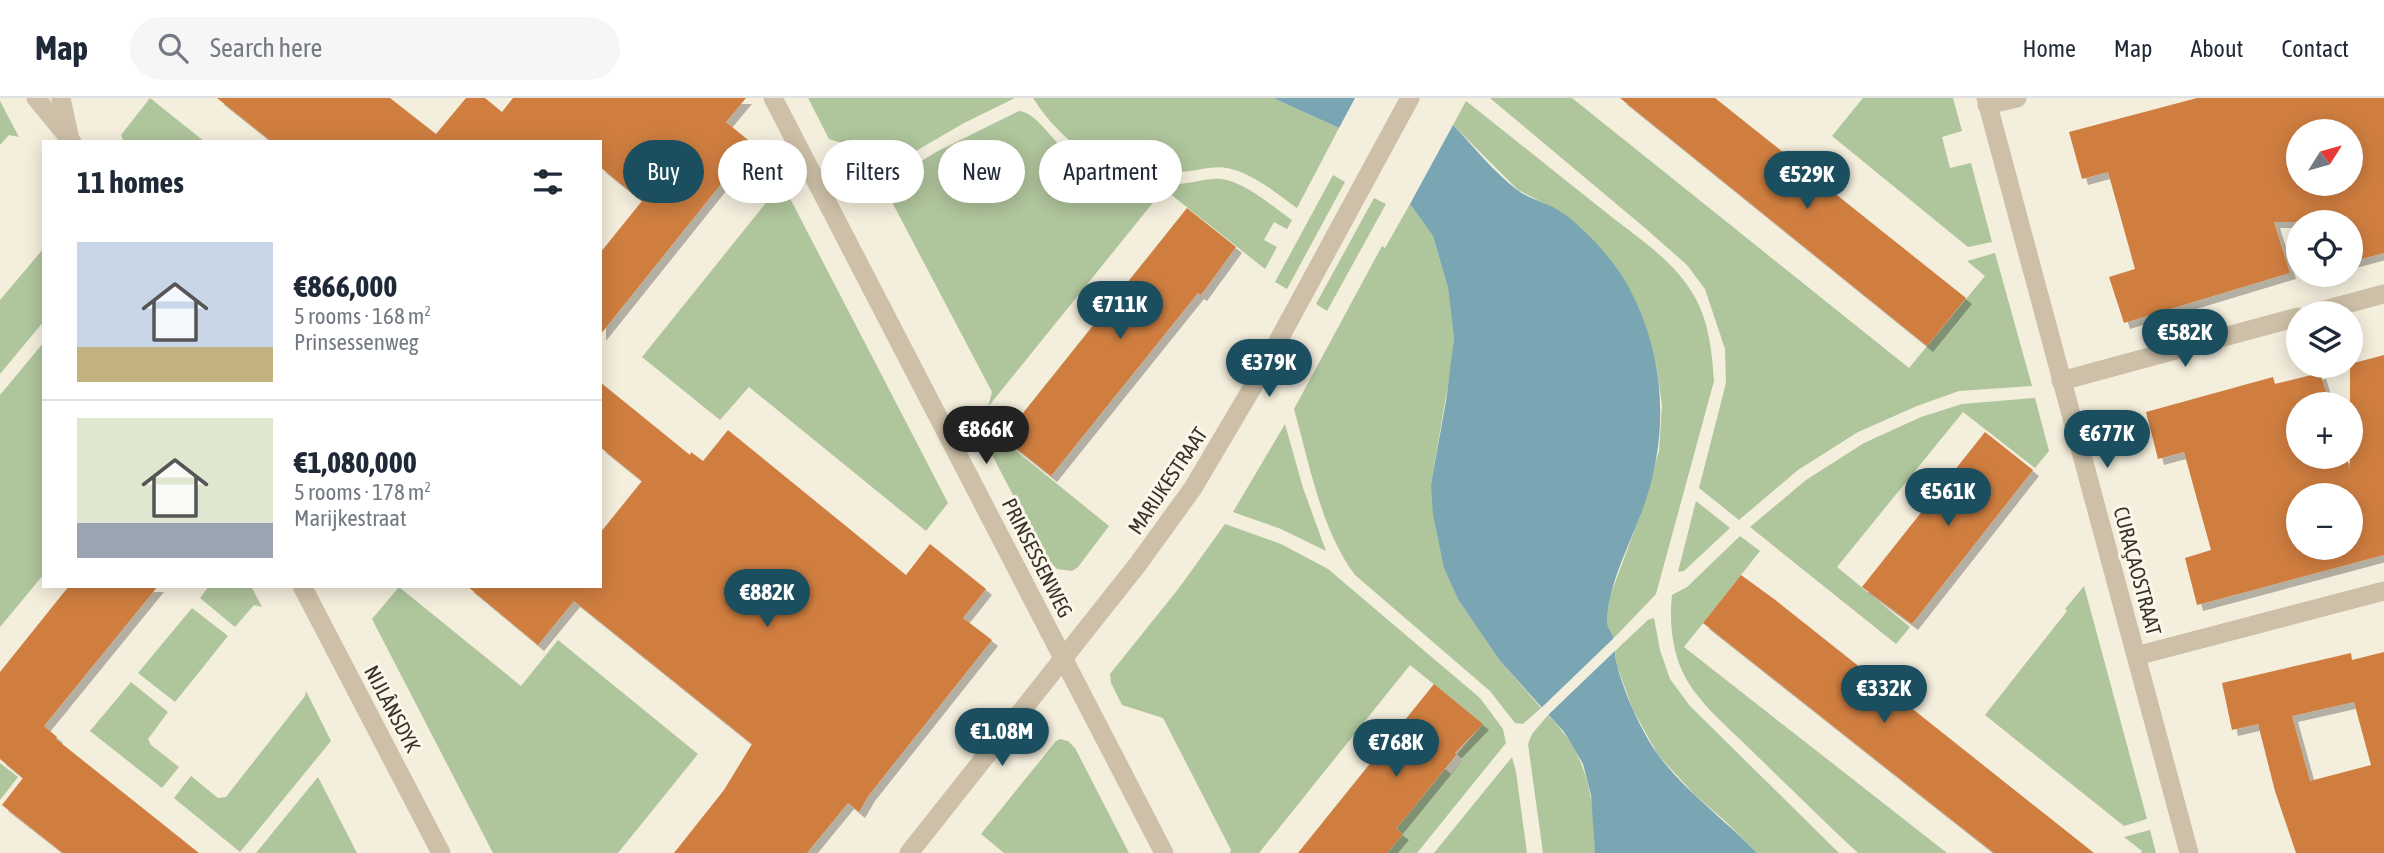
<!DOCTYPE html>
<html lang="en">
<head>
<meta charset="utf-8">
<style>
	:root { --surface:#fff; --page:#f6f6f7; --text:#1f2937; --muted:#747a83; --line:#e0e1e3; --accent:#1b4e5f }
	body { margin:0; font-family:"Asap Condensed",sans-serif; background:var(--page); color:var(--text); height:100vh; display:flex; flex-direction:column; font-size:26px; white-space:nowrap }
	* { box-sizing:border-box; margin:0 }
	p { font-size:23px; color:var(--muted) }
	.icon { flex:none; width:38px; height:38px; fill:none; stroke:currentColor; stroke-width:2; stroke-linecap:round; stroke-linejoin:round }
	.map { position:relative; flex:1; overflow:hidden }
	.details { position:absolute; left:42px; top:42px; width:560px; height:448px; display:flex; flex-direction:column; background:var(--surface); border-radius:0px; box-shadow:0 4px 18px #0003 }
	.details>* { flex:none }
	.hud { position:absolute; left:623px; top:42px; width:665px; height:63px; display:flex; gap:14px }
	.needle { width:46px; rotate:53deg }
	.tools { position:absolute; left:2286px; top:21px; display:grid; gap:14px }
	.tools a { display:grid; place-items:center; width:77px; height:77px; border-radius:50%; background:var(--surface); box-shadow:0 4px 18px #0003; font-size:35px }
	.price { position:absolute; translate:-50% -60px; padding:0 16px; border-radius:24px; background:var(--accent); color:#fff; font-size:23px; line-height:46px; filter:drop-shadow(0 2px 4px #0008) }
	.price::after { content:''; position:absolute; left:50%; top:42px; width:21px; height:16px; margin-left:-10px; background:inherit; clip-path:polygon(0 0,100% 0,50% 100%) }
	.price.active { background:#222; color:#fff }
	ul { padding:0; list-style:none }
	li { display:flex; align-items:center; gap:21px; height:175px; padding:0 35px }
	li+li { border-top:2px solid var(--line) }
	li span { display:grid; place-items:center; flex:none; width:196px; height:140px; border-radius:0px; color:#555 }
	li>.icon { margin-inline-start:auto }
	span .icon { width:84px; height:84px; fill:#fffc; stroke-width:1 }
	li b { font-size:30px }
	h2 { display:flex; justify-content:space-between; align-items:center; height:84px; padding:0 35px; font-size:30px }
	.chip { padding:0 24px; border-radius:32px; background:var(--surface); box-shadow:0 4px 18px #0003; font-size:24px; line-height:63px }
	.chip.active { background:var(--accent); color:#fff }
	header { display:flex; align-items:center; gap:42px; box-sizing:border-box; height:98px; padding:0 35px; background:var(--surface); border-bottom:2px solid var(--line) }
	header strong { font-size:33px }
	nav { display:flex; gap:38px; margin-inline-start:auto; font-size:24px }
	.search { width:490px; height:63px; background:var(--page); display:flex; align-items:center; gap:18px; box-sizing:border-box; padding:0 24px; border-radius:38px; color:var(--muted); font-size:26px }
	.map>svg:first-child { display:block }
	.green { fill:#afc59c }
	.water { fill:#7aa6b4 }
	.pier { fill:#f4eedd }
	.building { fill:#cf7e41; fill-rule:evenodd; filter:url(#shadow) }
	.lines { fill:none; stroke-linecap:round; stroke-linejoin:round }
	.minor { stroke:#cec0a8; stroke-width:19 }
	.tertiary { stroke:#cec0a8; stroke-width:19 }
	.labels { text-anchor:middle; stroke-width:6; stroke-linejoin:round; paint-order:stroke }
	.street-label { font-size:21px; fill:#3a3129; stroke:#fbf7ea }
</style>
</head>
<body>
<header>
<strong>Map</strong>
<div class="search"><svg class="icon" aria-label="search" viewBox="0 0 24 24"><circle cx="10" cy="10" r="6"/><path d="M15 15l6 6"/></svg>Search here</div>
<nav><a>Home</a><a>Map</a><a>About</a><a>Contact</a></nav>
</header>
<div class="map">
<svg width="2384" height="755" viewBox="0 0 2384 755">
	<defs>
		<filter id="shadow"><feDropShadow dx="6" dy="6" stdDeviation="0" flood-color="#0004"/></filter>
	</defs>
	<rect width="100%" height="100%" fill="#f4eedd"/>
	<path class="green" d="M 150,0 L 205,44 L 124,44 L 121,37 Z
		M 808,0 L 1015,0 L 964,25 L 878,75 L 866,53 L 829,41 Z
		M 1033,0 L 1273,0 L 1339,30 L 1297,110 C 1277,96 1253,75 1227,70 C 1212,67 1194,74 1179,74 C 1163,74 1145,75 1130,72 C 1089,64 1055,35 1033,0 Z
		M 1490,0 L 1572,0 L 1909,270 L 1985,178 L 1967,163 L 1995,155 L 2032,288 L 1959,293 L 1917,308 L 1858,334 L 1798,372 L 1739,422 L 1699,390 L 1726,285 L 1725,251 L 1705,191 L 1687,167 L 1645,130 Z
		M 1863,0 L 1953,0 L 1962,33 L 1942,39 L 1950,70 L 1971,65 L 1992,144 L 1968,149 L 1832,38 Z
		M 0,3 L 19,39 L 9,37 L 0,47 Z
		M 1466,3 C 1513,40 1560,78 1608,116 C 1637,139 1674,163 1693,196 C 1709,222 1712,254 1714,283 L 1656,496 L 1614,540 L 1606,526 L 1610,498 L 1640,418 L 1659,353 L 1662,307 L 1656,266 L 1563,115 L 1518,92 L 1453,27 Z
		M 1019,13 C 1036,14 1054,44 1067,55 C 1075,62 1085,68 1094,73 C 1121,85 1150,89 1179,86 C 1196,85 1211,78 1227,82 C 1250,88 1273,109 1292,122 L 1287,131 L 1274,124 L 1264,142 L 1277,149 L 1265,171 L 1164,91 L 988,309 L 992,294 L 883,87 L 936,54 Z
		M 1333,77 L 1345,84 L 1287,191 L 1275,184 Z
		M 782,85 L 948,405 L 926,433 L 749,289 L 720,322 L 642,259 Z
		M 1374,100 L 1386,106 L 1327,213 L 1316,206 Z
		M 1410,106 L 1433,138 L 1448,190 L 1454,239 L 1451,269 L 1431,386 L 1459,503 L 1500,563 L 1541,610 L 1523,626 L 1515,625 L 1490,593 L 1355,477 C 1321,432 1309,364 1294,311 L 1382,148 L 1385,150 Z
		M 44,150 L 44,223 L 0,276 L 0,202 Z
		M 44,244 L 44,476 L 0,529 L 0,297 Z
		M 2035,300 L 2049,353 L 2035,370 L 1963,314 L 1837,469 L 1910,529 L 1896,546 L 1750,429 L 1806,382 L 1864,345 L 1921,319 L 1962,306 Z
		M 1285,326 L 1303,390 L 1326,453 L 1281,431 L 1233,414 Z
		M 984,327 L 1109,428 L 1078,469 L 1072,473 L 1057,471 L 1046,460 L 981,336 Z
		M 1696,403 L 1730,430 L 1684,473 L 1678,474 Z
		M 1225,426 L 1281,446 L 1328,471 L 1480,600 L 1503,631 L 1506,645 L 1417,755 L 1378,755 L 1390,752 L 1402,737 L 1396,731 L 1445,671 L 1451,676 L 1463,662 L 1457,656 L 1483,626 L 1410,567 L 1259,755 L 1230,755 L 1231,752 L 1163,620 L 1122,607 L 1111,585 L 1110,576 L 1179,490 Z
		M 1740,438 L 1760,453 L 1684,549 L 1947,755 L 1858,755 C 1821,721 1786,686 1750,651 C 1727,628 1698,605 1683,575 C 1672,551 1669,523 1672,497 L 1687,489 Z
		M 209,488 L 251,488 L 262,509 L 254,507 L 235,529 L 200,500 Z
		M 2084,488 L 2147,721 L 2124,728 L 1985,617 L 2067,513 L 2065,511 Z
		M 399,489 L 521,588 L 558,542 L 698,656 L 618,755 L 493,755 L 372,521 Z
		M 192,510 L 228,538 L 175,604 L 138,575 Z
		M 1654,520 L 1660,552 L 1670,581 L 1690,608 L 1839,755 L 1757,755 L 1725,723 L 1695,697 L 1658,657 L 1633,612 L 1616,565 L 1616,552 L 1648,522 Z
		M 131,584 L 168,614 L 148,641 L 151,647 L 179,669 L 162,690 L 90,633 Z
		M 306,593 L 331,643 L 240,754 L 174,700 L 191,678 L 218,700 L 226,699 L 305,598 Z
		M 1548,617 C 1589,659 1594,699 1595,755 L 1543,755 L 1528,646 L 1532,636 Z
		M 1060,641 L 1068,643 L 1075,650 L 1129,755 L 1004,755 L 981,736 L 1056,643 Z
		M 1512,659 L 1516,674 L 1527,755 L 1434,755 Z
		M 0,665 L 18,679 L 0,702 Z
		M 318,679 L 357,755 L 256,755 Z
		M 2150,732 L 2156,755 L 2141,755 L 2142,753 L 2124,739 Z"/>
	<path class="water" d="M 1273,0 L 1355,0 L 1339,30 Z
		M 1453,27 C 1473,48 1493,73 1516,91 C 1530,102 1549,105 1563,115 C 1587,133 1612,160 1627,186 C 1668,261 1670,343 1639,421 C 1626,454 1609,487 1607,522 C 1606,529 1612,534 1614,541 C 1617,550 1614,559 1617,567 C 1624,595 1642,635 1659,658 C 1685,693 1726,723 1757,755 L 1595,755 L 1591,697 L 1583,666 L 1564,634 L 1500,563 L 1459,503 L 1444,470 L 1433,416 L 1431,386 L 1446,303 L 1454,240 L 1448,190 L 1433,138 L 1410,106 Z"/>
	<path class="pier" d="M 1617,537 L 1619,549 L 1546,619 L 1538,613 Z"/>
	<path class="building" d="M 217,0 L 390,0 L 436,36 L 466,0 L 485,0 L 502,14 L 513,0 L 746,0 L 726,24 L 753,46 L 600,237 L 600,155 L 642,103 L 600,69 L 600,44 L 272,44 Z
		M 1620,0 L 1715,0 L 1966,200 L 1927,248 Z
		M 2197,0 L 2384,0 L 2384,155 L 2350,164 L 2350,124 L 2274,124 L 2290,175 L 2124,225 L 2109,179 L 2135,171 L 2108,74 L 2082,81 L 2069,34 ZM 2298,33 L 2350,33 L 2350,86 L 2298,86 Z
		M 1187,110 L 1236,149 L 1201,197 L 1198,195 L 1051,378 L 1003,340 Z
		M 2384,257 L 2384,457 L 2197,507 L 2185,460 L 2211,452 L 2184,354 L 2158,361 L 2146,314 L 2273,279 L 2275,286 L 2320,275 L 2330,306 L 2298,306 L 2298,359 L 2346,359 L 2350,371 L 2350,266 ZM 2298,397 L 2350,397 L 2350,450 L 2298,450 Z
		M 600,284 L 690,357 L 691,354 L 703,363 L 728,332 L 906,477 L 930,446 L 986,491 L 963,520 L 992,542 L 869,697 L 859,714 L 848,705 L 807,755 L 674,755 L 724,692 L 752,646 L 574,503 L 538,547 L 467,488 L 600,488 L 600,435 L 642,383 L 600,349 Z
		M 1985,334 L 2033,372 L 1912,526 L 1862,489 Z
		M 1741,477 L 1774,501 L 2094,755 L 1994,755 L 1933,707 L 1703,525 Z
		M 69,488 L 158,488 L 44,628 L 57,639 L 56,641 L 199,755 L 63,755 L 2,707 L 23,680 L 0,661 L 0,574 Z
		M 2384,554 L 2384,755 L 2296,755 L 2275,693 L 2258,626 L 2232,632 L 2222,585 L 2351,555 L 2352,562 ZM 2354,604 L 2371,667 L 2310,683 L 2292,618 Z
		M 1434,586 L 1483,626 L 1455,655 L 1457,656 L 1396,731 L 1403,736 L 1387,755 L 1298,755 Z"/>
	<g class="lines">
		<path class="minor" d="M 773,0 L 1164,755
			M 1986,0 L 2189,755
			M 1987,7 L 2017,0
			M 2313,215 L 2384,196
			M 2061,283 L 2298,219
			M 2136,558 L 2384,493
			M 909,755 L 1138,466 L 1193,390 L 1258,280 L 1410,0"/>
		<path class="tertiary" d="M 36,0 L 72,44
			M 61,0 L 69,37
			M 302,488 L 441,755"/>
	</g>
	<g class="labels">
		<g class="street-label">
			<text transform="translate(1168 383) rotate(-56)" y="7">MARIJKESTRAAT</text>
			<text transform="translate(1037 460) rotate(63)" y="7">PRINSESSENWEG</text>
			<text transform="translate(2137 473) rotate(75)" y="7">CURAÇAOSTRAAT</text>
			<text transform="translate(392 611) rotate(62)" y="7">NIJLÂNSDYK</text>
		</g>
	</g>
</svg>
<div class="tools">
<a><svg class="needle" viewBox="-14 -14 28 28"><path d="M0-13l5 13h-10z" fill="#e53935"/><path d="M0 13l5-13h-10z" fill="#747a83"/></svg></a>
<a><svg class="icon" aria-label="locate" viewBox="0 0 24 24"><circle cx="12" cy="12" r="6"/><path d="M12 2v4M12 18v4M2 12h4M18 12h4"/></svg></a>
<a><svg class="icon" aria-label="layers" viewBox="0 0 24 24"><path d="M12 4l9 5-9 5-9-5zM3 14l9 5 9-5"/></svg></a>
<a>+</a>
<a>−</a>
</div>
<b class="price" style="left:1807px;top:113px">€529K</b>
<b class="price" style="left:1120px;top:243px">€711K</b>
<b class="price" style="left:2185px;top:271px">€582K</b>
<b class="price" style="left:1269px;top:301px">€379K</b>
<b class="price active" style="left:986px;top:368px">€866K</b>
<b class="price" style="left:2107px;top:372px">€677K</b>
<b class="price" style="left:1948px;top:430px">€561K</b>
<b class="price" style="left:767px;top:531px">€882K</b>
<b class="price" style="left:1884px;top:627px">€332K</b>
<b class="price" style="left:1002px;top:670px">€1.08M</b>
<b class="price" style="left:1396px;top:681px">€768K</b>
<div class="hud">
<a class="chip active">Buy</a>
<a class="chip">Rent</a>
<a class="chip">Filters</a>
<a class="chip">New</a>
<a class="chip">Apartment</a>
</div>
<section class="details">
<h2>11 homes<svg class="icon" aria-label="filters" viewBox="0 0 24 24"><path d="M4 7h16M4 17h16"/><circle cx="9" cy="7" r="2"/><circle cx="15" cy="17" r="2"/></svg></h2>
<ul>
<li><span style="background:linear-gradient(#c9d6e8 75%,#c2b280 0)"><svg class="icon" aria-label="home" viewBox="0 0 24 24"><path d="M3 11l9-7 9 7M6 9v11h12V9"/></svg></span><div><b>€866,000</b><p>5 rooms · 168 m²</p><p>Prinsessenweg</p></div></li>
<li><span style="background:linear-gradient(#dfe7d0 75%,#9aa5b1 0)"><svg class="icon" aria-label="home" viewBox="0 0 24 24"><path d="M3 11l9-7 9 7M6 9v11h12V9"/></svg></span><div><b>€1,080,000</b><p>5 rooms · 178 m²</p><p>Marijkestraat</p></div></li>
</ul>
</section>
</div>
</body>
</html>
